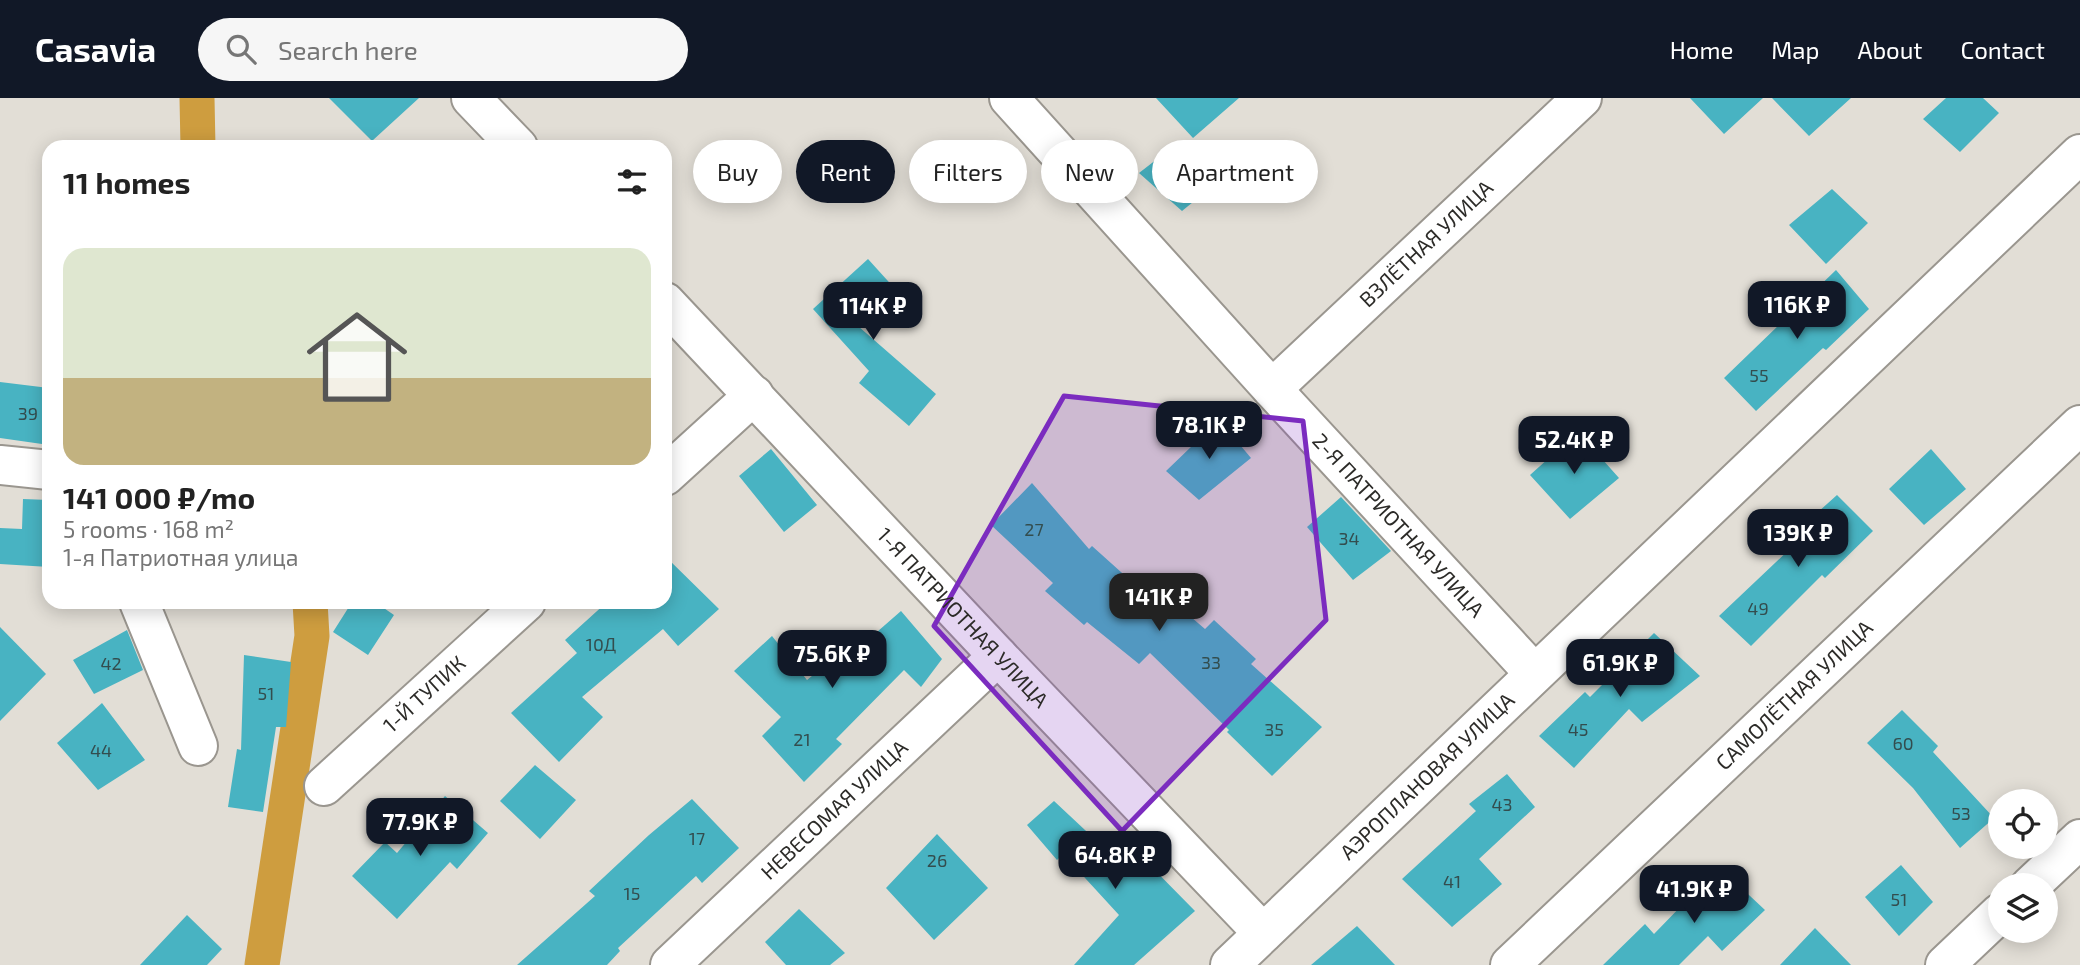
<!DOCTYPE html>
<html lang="en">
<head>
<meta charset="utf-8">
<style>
	:root { --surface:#fff; --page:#f6f6f6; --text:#222; --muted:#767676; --accent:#111827 }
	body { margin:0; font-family:"Exo 2",sans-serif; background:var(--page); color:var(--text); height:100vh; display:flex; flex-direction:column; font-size:26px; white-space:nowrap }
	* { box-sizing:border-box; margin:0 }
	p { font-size:23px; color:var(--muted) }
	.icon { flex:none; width:38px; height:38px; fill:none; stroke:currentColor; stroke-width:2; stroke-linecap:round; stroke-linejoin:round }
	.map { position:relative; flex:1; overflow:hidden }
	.panel { position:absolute; left:42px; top:42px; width:630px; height:469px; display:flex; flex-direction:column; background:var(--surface); border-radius:21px; box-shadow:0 4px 18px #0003 }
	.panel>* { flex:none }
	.banner { position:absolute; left:693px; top:42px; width:665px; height:63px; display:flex; gap:14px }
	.tools { position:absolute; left:1988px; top:691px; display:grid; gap:14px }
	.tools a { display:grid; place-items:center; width:70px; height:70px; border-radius:50%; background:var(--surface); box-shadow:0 4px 18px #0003; font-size:35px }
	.price { position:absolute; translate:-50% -60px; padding:0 16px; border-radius:14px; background:var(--accent); color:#fff; font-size:23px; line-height:46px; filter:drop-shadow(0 2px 4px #0008) }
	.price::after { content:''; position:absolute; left:50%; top:42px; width:21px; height:16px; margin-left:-10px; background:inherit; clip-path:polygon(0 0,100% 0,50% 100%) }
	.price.on { background:#222; color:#fff }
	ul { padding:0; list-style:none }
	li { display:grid; align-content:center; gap:14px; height:371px; padding:0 21px }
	li span { display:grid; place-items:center; height:217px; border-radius:21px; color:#555 }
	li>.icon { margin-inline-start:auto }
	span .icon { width:126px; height:126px; fill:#fffc; stroke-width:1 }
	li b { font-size:30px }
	h2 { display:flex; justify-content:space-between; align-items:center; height:84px; padding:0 21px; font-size:30px }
	.chip { padding:0 24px; border-radius:32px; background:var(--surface); box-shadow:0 4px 18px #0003; font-size:24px; line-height:63px }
	.chip.on { background:var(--accent); color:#fff }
	header { display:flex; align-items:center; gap:42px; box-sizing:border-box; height:98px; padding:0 35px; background:var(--accent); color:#fff }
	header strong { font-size:33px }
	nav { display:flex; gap:38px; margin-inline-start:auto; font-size:24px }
	.search { width:490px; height:63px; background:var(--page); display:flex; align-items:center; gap:18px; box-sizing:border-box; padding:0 24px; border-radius:38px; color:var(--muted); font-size:26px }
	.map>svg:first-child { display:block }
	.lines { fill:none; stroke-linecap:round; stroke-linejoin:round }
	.canal { stroke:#ce9d3f; stroke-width:35 }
	.building { fill:#48b3c2 }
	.minor-casing { stroke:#9a968f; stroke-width:42 }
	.minor { stroke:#fff; stroke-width:38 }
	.marked { fill:#7b2cbf; fill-opacity:0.2; stroke:#7b2cbf; stroke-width:5; stroke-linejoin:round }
	.labels { text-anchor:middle; stroke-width:5; stroke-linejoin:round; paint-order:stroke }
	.number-label { font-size:18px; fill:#334d4e }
	.street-label { font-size:21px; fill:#2c2b28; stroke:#f0ebe3 }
</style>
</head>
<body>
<header>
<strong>Casavia</strong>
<div class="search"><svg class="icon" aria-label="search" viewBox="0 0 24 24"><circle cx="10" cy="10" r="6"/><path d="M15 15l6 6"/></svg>Search here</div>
<nav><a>Home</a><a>Map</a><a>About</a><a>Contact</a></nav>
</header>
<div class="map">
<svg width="2080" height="867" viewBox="0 0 2080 867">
	<rect width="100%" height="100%" fill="#e2ded6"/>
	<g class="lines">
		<path class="canal" d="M 197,0 L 198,49
			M 262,867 L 312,538 L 310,504"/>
	</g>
	<path class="building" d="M 329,0 L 419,0 L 372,43 Z
		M 1156,0 L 1239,0 L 1193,40 Z
		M 1690,0 L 1763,0 L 1724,36 Z
		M 1772,0 L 1851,0 L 1809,38 Z
		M 1946,0 L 1983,0 L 1999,15 L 1960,54 L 1923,21 Z
		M 1179,44 L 1220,82 L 1182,113 L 1139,75 Z
		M 1832,91 L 1868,125 L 1826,166 L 1789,127 Z
		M 868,161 L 897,193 L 858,228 L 936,296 L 909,328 L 859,285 L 869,273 L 813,211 Z
		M 1836,172 L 1869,211 L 1826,252 L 1823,250 L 1756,313 L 1724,280 Z
		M 0,284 L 49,290 L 49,347 L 0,340 Z
		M 1219,322 L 1251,360 L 1199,402 L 1166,373 Z
		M 1578,334 L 1619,380 L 1570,421 L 1530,377 Z
		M 771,351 L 817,407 L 784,434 L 739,378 Z
		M 1931,351 L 1966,391 L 1924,427 L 1889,391 Z
		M 1032,385 L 1089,451 L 1092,448 L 1141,492 L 1150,484 L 1205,531 L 1214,522 L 1256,561 L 1251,566 L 1322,629 L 1272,678 L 1227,634 L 1229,632 L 1150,555 L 1139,566 L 1087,524 L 1084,527 L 1045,493 L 1053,485 L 991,427 Z
		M 1837,397 L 1873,433 L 1825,480 L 1822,477 L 1751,548 L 1719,518 L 1794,447 L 1788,441 Z
		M 1341,399 L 1391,453 L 1353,482 L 1307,429 Z
		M 23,401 L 49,402 L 49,469 L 0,466 L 0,430 L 22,431 Z
		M 665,458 L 719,511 L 678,548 L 663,531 L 582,599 L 603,619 L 559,664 L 511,615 L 577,555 L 565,542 L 607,504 L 665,504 Z
		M 352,504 L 375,504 L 394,517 L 368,557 L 333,534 Z
		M 901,513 L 942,561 L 921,589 L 904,572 L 836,641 L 842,646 L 804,684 L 762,638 L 781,619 L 734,573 L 772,538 L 807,582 L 840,555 L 846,561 Z
		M 0,529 L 46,576 L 0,623 Z
		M 127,532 L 143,572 L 94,596 L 73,562 Z
		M 1654,535 L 1700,578 L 1642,624 L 1629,611 L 1574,670 L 1539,638 L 1585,594 L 1590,599 Z
		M 244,557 L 291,564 L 286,629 L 276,629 L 263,714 L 228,709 L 237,651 L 241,652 Z
		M 102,605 L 145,662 L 98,692 L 57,645 Z
		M 1902,612 L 1938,648 L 1933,654 L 1994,720 L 1960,750 L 1913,690 L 1867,645 Z
		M 535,667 L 576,702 L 540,741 L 500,703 Z
		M 1507,676 L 1535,709 L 1479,761 L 1502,786 L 1452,829 L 1402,781 L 1476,713 L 1469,706 Z
		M 445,698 L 488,735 L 457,771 L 450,764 L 397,821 L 352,778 L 385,744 L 397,755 Z
		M 692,701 L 739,750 L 702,785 L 696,778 L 618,850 L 620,853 L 607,867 L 517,867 L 595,798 L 589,793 L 649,737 Z
		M 1054,703 L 1116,761 L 1130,747 L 1195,813 L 1134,867 L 1074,867 L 1119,817 L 1063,756 L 1057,762 L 1027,727 Z
		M 937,736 L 988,790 L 934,842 L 886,790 Z
		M 1901,767 L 1933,804 L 1899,838 L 1865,799 Z
		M 1719,769 L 1765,812 L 1722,853 L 1708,838 L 1679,867 L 1603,867 L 1645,826 L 1654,836 Z
		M 799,811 L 845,855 L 830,867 L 786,867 L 765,844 Z
		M 187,817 L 222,851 L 207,867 L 140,867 Z
		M 1357,828 L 1395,867 L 1311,867 Z
		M 1815,830 L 1851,867 L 1780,867 Z"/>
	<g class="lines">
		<defs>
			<g id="minor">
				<path d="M 471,0 L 518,49"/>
				<path id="s1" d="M 1009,0 L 1272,291 L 1534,575"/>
				<path id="s2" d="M 665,204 L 998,558 L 1263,835"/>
				<path id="s3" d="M 1272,291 L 1582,0"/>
				<path d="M 0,367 L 49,372"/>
				<path d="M 665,378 L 754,297"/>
				<path d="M 139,504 L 198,648"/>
				<path id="s4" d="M 324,688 L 526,504"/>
				<path d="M 2030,788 L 2080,741"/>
				<path id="s5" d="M 670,867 L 998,558"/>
				<path id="s6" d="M 1230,867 L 2080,56"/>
				<path id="s7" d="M 1510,867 L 2080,327"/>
				<path d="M 1945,867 L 2000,815"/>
			</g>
		</defs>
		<use href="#minor" class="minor-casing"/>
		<use href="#minor" class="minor"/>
	</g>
	<path class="marked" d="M 1064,298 L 1303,323 L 1326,522 L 1122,733 L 934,528 Z"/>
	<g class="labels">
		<g class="number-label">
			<text x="1759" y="284">55</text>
			<text x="28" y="322">39</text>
			<text x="1034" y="438">27</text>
			<text x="1349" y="447">34</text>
			<text x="1758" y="517">49</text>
			<text x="601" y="553">10Д</text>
			<text x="1211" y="571">33</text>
			<text x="111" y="572">42</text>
			<text x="266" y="602">51</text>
			<text x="1274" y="638">35</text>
			<text x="1578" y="638">45</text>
			<text x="802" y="648">21</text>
			<text x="1903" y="652">60</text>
			<text x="101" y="659">44</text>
			<text x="1502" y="713">43</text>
			<text x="1961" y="722">53</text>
			<text x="697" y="747">17</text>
			<text x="937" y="769">26</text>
			<text x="1452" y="790">41</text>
			<text x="632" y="802">15</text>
			<text x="1899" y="808">51</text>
		</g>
		<g class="street-label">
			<text dy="7" stroke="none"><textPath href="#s3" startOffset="212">ВЗЛЁТНАЯ УЛИЦА</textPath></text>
			<text dy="7" stroke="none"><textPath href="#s1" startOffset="578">2-Я ПАТРИОТНАЯ УЛИЦА</textPath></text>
			<text dy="7" stroke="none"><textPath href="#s2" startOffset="434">1-Я ПАТРИОТНАЯ УЛИЦА</textPath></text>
			<text dy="7" stroke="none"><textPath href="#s4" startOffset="136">1-Й ТУПИК</textPath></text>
			<text dy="7" stroke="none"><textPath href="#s7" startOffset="392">САМОЛЁТНАЯ УЛИЦА</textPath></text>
			<text dy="7" stroke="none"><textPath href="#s6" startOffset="273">АЭРОПЛАНОВАЯ УЛИЦА</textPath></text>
			<text dy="7" stroke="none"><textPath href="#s5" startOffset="226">НЕВЕСОМАЯ УЛИЦА</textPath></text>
		</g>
	</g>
</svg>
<div class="tools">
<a><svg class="icon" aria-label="locate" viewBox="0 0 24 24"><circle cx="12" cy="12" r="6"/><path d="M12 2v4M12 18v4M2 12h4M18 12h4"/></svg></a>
<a><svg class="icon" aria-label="layers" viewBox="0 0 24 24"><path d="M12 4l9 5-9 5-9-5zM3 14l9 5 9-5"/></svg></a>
</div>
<b class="price" style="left:1797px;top:243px">116K ₽</b>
<b class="price" style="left:873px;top:244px">114K ₽</b>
<b class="price" style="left:1209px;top:363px">78.1K ₽</b>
<b class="price" style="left:1574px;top:378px">52.4K ₽</b>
<b class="price" style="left:1798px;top:471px">139K ₽</b>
<b class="price on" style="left:1159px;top:535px">141K ₽</b>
<b class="price" style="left:832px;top:592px">75.6K ₽</b>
<b class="price" style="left:1620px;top:601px">61.9K ₽</b>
<b class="price" style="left:420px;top:760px">77.9K ₽</b>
<b class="price" style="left:1115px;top:793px">64.8K ₽</b>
<b class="price" style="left:1694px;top:827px">41.9K ₽</b>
<div class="banner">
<a class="chip">Buy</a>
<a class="chip on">Rent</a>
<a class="chip">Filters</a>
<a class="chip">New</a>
<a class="chip">Apartment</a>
</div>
<section class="panel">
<h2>11 homes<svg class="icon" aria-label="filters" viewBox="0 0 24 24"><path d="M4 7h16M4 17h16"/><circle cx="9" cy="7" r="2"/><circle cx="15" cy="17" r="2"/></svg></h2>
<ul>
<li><span style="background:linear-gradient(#dfe7d0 60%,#c2b280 0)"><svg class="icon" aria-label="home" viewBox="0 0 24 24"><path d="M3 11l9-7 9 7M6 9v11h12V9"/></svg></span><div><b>141 000 ₽/mo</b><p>5 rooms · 168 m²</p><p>1-я Патриотная улица</p></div></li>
</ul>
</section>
</div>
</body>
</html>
